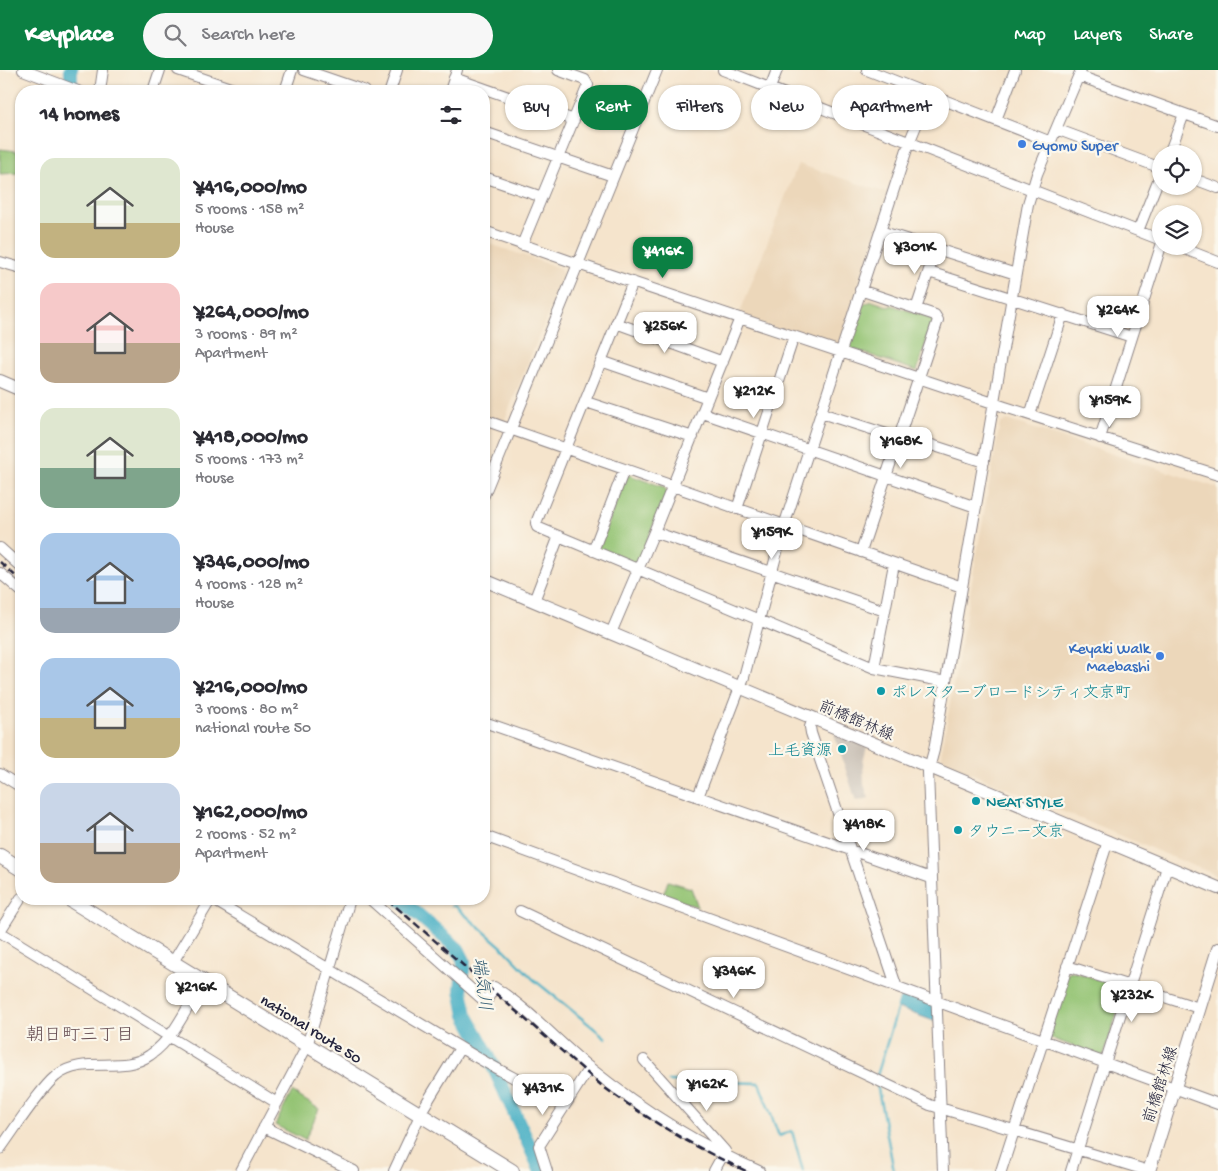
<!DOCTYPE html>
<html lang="en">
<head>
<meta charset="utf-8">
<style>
	:root { --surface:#fff; --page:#f7f7f7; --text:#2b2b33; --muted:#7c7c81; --accent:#0b8043 }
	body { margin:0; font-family:"Gochi Hand","Klee One",sans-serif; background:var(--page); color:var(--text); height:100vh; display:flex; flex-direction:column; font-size:19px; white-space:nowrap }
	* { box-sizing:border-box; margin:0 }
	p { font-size:16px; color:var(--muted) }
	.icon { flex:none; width:28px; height:28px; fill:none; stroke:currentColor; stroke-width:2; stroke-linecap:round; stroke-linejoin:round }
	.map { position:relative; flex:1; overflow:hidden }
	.side { position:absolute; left:15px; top:15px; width:475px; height:820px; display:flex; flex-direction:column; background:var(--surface); border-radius:20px; box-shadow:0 1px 4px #0004 }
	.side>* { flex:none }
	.top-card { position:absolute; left:505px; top:15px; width:475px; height:45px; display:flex; gap:10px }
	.controls { position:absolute; left:1152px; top:75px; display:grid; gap:10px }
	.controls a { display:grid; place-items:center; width:50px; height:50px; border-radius:50%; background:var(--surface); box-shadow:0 1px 4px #0004; font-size:25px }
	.price { position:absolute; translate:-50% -42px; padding:0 11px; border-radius:10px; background:#fff; color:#222; font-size:16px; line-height:32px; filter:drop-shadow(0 1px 2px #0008) }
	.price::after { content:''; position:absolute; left:50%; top:30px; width:15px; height:11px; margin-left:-8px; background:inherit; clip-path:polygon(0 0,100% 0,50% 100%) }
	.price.active { background:var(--accent); color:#fff }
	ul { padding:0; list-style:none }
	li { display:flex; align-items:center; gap:15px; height:125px; padding:0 25px }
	li span { display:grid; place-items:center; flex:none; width:140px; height:100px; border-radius:15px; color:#555 }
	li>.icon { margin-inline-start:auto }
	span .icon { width:60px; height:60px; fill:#fffc; stroke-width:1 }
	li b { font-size:21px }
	h2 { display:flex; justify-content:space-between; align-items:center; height:60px; padding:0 25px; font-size:21px }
	.chip { padding:0 18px; border-radius:22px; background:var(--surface); box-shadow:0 1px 4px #0004; font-size:18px; line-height:45px }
	.chip.active { background:var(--accent); color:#fff }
	header { display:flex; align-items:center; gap:30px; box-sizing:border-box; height:70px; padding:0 25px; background:var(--accent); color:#fff }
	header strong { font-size:24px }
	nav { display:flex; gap:28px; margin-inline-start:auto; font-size:18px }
	.search { width:350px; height:45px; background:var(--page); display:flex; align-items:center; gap:12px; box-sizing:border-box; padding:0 18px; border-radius:28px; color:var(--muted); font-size:19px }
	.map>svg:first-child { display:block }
	.built { fill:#ecd7ba }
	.industrial { fill:#cbc2b8 }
	.green { fill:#93c372; stroke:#5a7256 }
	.water { fill:#46afc4; stroke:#346880 }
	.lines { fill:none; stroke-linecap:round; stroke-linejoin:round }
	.stream { stroke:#46afc4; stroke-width:2.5 }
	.river { stroke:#46afc4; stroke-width:14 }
	.minor-casing { stroke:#8c8384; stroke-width:12 }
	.major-casing { stroke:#8c8384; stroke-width:14 }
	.highway-casing { stroke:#8c8384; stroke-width:16 }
	.minor { stroke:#fff; stroke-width:10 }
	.major { stroke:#fff; stroke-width:12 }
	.highway { stroke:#fff; stroke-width:14 }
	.rail { stroke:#22223b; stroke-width:2.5; stroke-dasharray:8 4; stroke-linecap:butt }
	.shop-dot { fill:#3f7fe0; stroke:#fbf7ec; stroke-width:2 }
	.culture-dot { fill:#0f9aa8; stroke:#fbf7ec; stroke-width:2 }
	.labels { text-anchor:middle; stroke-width:4.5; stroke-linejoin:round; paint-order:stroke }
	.shop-label { font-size:16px; fill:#366cbe; stroke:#fbf7ec; text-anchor:start }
	.culture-label { font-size:16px; fill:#0d838f; stroke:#fbf7ec; text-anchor:start }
	.street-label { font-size:16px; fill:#22223b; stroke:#fbf7ec }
	.water-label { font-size:18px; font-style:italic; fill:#305a72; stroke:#fbf7ec }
	.neighbourhood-label { font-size:18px; fill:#644b50; stroke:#fbf7ec }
</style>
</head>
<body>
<header>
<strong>Keyplace</strong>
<div class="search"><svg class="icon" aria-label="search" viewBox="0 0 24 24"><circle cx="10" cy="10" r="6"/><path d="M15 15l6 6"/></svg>Search here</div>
<nav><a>Map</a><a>Layers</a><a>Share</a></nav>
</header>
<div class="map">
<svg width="1218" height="1101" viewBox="0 0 1218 1101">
	<rect width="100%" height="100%" fill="#fbf7ec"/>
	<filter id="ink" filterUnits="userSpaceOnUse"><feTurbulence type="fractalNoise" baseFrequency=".02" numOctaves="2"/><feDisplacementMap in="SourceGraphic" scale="10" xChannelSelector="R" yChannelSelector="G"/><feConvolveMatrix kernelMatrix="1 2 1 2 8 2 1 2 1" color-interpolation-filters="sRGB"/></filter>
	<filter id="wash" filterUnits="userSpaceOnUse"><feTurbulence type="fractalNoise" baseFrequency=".0096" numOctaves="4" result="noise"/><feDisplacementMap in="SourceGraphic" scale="20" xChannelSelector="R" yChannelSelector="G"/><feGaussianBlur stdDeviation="1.12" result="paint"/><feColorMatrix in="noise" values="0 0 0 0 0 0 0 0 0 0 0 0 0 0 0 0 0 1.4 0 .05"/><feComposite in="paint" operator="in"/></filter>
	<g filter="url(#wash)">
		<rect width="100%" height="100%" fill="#f5e4cc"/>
		<path class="built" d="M 798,94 L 890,124 L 856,222 L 936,248 L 916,307 L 739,245 Z
			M 484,172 L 560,198 L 563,207 L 503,354 L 484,348 Z
			M 1007,350 L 1218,418 L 1218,806 L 946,693 L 941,685 L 1000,354 Z"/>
		<path class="industrial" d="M 834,664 L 867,677 L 863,692 L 864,715 L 869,728 L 856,731 Z"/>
		<path class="green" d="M 0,79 L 17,81 L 17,83 L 21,84 L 21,103 L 0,104 Z
			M 872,231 L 890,237 L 891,235 L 931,248 L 933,251 L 917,301 L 847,277 L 863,235 Z
			M 629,405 L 664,417 L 667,422 L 638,492 L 633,494 L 601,480 L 599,477 L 626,407 Z
			M 668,811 L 691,818 L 698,837 L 663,825 Z
			M 1071,901 L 1123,917 L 1124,920 L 1104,985 L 1101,986 L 1050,968 L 1048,964 L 1067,903 Z
			M 292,1022 L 319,1039 L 305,1070 L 275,1055 Z"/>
		<path class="water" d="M 903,919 L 936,933 L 934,951 L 898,938 Z"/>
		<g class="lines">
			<path class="stream" d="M 46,13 L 47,21
				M 452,836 L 455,836 L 504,879 L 533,909 L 606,968
				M 877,1006 L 900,930
				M 668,1011 L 759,1013 L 779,1066 L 792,1061 L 803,1101
				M 877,1014 L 894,1101"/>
			<path class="river" d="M 71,21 L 71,0
				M 400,829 L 458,879 L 464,891 L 461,920 L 466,945 L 487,983 L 541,1101"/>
		</g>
	</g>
	<g filter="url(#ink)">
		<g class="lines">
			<defs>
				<path id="minor" d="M 23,0 L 78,21
					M 178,0 L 239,21
					M 304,0 L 365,21
					M 723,0 L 1161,170
					M 867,0 L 1051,72
					M 1079,6 L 1218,56
					M 454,8 L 574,50
					M 770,18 L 777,0
					M 100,21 L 103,0
					M 153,21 L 160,0
					M 285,21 L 292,0
					M 390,21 L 397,0
					M 450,21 L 457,0
					M 996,50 L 1015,0
					M 1056,59 L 1161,98
					M 484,62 L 613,106
					M 1169,84 L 1184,44
					M 484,107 L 542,127
					M 1194,109 L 1218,118
					M 484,161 L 578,194 L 657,0
					M 880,161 L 1016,204
					M 1138,161 L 1161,103
					M 522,175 L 588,15 L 585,10 L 558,0
					M 1177,176 L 1218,192
					M 0,192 L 21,198
					M 929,202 L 1132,267
					M 633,212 L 536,453 L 537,457 L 874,598 L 946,612
					M 860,220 L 935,245 L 938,250 L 861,482
					M 916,239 L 936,179
					M 616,253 L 723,292
					M 601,291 L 708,328
					M 586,332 L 693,367
					M 703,343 L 976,437
					M 821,343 L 896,367 L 904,366 L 984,392
					M 1030,345 L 1063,244
					M 484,350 L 962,517
					M 1100,368 L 1161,176
					M 484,425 L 578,194 L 1005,337 L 1218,405
					M 737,439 L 794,266
					M 654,462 L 885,541
					M 0,478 L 21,497
					M 593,481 L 624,400
					M 0,503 L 21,521
					M 534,531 L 559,466
					M 611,563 L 654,462 L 740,248
					M 874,598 L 894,494
					M 813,648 L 810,657 L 811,663 L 896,915
					M 484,652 L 931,808
					M 0,704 L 21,717
					M 698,727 L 744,607 L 784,456 L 909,73 L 929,24
					M 484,766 L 1218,1034
					M 212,829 C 295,878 378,928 461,978 C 495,999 530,1015 564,1036
					M 370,829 L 481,928 L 487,930 L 494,917 C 529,939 558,972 590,998 C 642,1040 698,1075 759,1101
					M 520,841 L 930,1035 L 1149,1101
					M 0,861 L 21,828
					M 0,862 L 277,1033
					M 173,892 L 211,829
					M 1067,896 L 1199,938
					M 644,990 L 725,1081 L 714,1101
					M 264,1057 L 354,1101
					M 0,1079 C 14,1060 39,1020 56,1006 C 84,984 122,1005 150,985 C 174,969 188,935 203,911
					M 241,1101 L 307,976 L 350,829
					M 394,1101 L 424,1037 L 460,978
					M 547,1101 L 539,1076 L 589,998
					M 943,1101 L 928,702 L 934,680 L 1028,134 L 1037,104 L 1081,0
					M 1001,1101 L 1108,771
					M 1071,1101 L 1167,797"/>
				<path id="major" d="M 0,311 L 21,320
					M 484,510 L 1218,818
					M 1149,1101 L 1218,879"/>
				<path id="highway" d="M 0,786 L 21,799
					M 69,829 L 512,1101"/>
			</defs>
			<use href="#minor" class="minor-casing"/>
			<use href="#major" class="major-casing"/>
			<use href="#highway" class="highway-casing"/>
			<use href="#minor" class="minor"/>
			<use href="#major" class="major"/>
			<use href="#highway" class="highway"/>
			<path class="rail" d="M 0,492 L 21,511
				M 387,829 L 601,1015 C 647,1049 694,1077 746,1101"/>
		</g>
	</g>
	<g class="shop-dot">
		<circle cx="1022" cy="74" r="5"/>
		<circle cx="1160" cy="586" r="5"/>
	</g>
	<g class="culture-dot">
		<circle cx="881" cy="621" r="5"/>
		<circle cx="842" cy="679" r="5"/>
		<circle cx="976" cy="731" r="5"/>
		<circle cx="958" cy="760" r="5"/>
	</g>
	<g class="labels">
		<g class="shop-label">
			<text x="1032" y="80">Gyomu Super</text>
			<text x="1150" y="583" text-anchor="end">Keyaki Walk<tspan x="1150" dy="18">Maebashi</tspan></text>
		</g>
		<g class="culture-label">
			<text x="891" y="627">ポレスターブロードシティ文京町</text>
			<text x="832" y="685" text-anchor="end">上毛資源</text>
			<text x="986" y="737">NEAT STYLE</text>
			<text x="968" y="766">タウニー文京</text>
		</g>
		<g class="street-label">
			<text transform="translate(857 649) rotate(23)" y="6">前橋館林線</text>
			<text transform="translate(312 958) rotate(32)" y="6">national route 50</text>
			<text transform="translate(1159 1014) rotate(-72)" y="6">前橋館林線</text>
		</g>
		<g class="water-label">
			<text transform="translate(483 914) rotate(83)" y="6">端気川</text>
		</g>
		<g class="neighbourhood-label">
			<text x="80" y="970">朝日町三丁目</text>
		</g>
	</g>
</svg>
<div class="controls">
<a><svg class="icon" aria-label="locate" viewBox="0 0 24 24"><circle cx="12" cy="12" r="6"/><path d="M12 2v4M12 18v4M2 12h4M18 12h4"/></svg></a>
<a><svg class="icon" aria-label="layers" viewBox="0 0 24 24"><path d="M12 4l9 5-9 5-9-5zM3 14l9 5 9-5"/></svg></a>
</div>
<b class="price" style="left:915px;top:205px">¥301K</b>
<b class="price active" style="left:663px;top:209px">¥416K</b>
<b class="price" style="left:1118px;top:268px">¥264K</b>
<b class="price" style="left:665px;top:284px">¥256K</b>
<b class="price" style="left:754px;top:349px">¥212K</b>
<b class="price" style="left:1110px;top:358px">¥159K</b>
<b class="price" style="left:901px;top:399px">¥168K</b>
<b class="price" style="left:772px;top:490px">¥159K</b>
<b class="price" style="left:864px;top:782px">¥418K</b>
<b class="price" style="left:734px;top:929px">¥346K</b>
<b class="price" style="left:196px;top:945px">¥216K</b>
<b class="price" style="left:1132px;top:953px">¥232K</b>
<b class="price" style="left:707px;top:1042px">¥162K</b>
<b class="price" style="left:543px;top:1046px">¥431K</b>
<div class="top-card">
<a class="chip">Buy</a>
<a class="chip active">Rent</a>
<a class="chip">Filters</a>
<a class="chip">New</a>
<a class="chip">Apartment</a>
</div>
<section class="side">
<h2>14 homes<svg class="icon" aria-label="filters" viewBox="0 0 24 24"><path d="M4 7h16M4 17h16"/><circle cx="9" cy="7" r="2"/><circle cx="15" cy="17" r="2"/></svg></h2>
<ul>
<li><span style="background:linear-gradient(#dfe7d0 65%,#c2b280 0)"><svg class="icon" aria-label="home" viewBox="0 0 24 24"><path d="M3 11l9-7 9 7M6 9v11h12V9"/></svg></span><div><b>¥416,000/mo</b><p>5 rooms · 158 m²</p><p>House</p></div></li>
<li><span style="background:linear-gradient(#f6c9c9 60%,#b9a48a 0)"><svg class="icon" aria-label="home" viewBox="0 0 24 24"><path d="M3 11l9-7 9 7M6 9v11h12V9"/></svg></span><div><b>¥264,000/mo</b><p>3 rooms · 89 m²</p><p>Apartment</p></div></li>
<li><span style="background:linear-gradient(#dfe7d0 60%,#7fa58c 0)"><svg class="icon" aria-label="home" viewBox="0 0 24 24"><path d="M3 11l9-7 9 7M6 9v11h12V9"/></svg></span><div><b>¥418,000/mo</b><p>5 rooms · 173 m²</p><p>House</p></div></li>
<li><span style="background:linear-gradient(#a9c7e8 75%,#9aa5b1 0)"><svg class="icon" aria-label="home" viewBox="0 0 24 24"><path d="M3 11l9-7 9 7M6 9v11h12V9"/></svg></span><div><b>¥346,000/mo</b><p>4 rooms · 128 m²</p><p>House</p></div></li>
<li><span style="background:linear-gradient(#a9c7e8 60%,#c2b280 0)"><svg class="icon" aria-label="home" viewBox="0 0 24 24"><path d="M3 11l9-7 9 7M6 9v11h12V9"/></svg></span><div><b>¥216,000/mo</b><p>3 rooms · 80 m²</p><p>national route 50</p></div></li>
<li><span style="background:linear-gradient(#c9d6e8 60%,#b9a48a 0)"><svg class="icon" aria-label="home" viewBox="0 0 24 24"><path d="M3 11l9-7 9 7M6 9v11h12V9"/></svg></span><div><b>¥162,000/mo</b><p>2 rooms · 52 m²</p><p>Apartment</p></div></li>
</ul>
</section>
</div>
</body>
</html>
